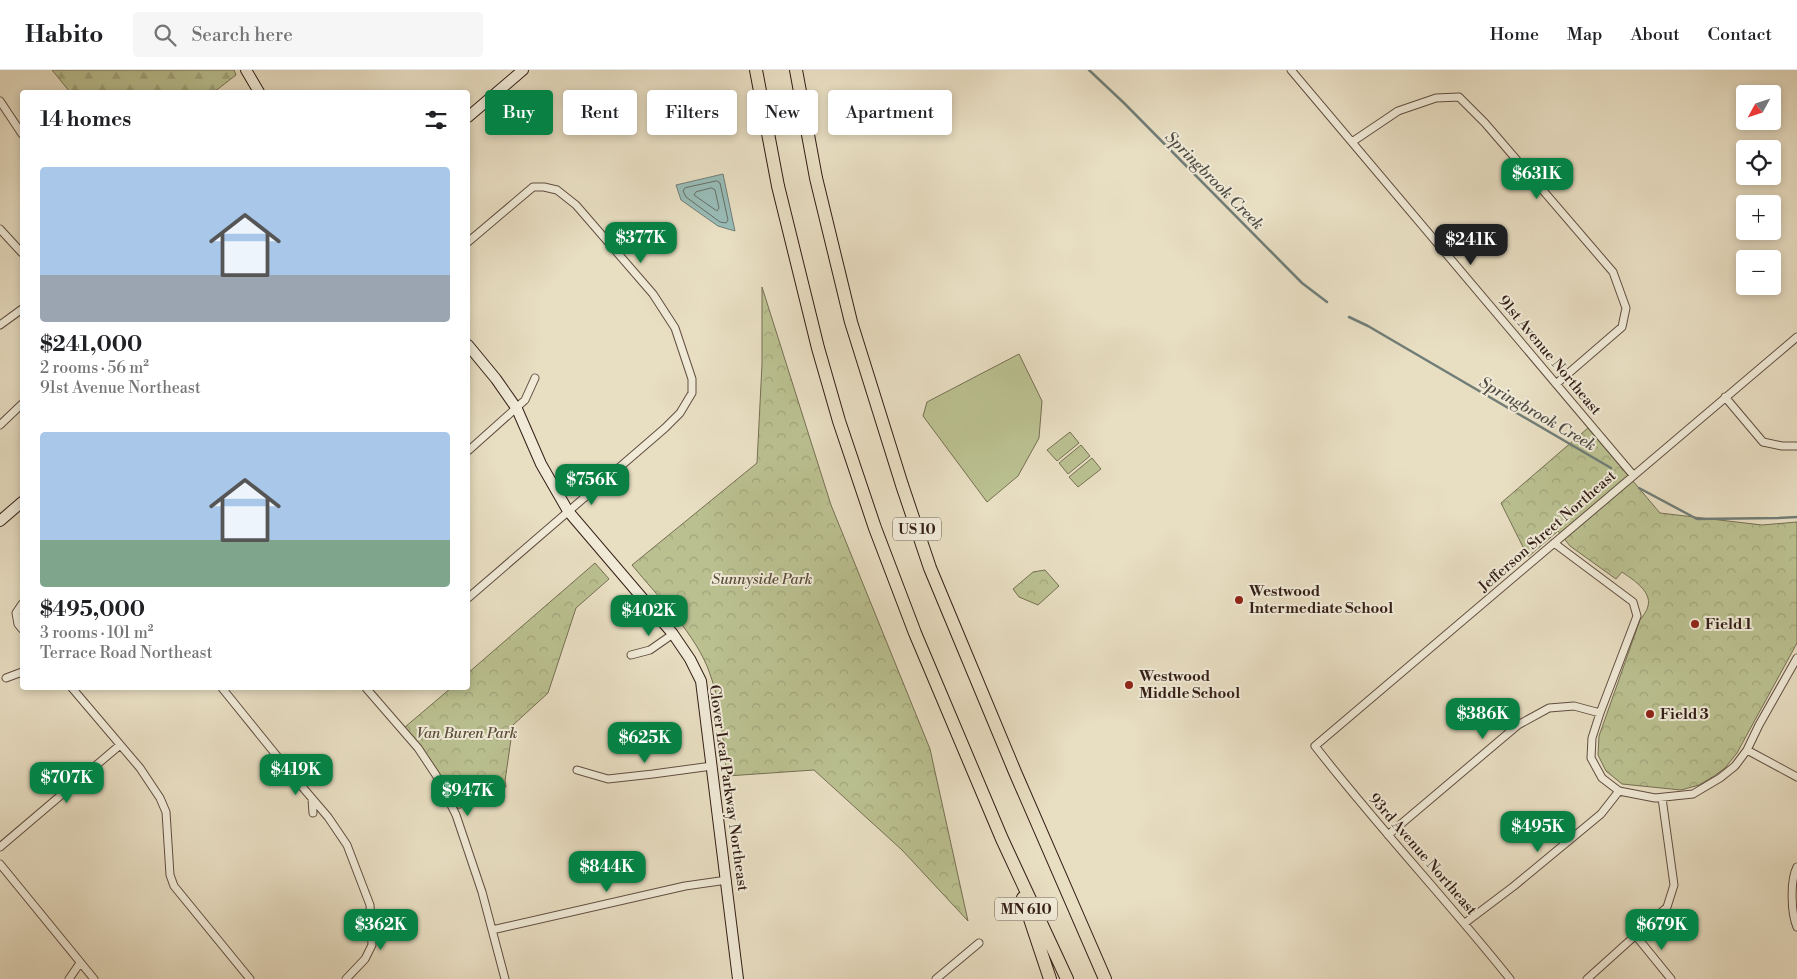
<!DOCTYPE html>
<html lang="en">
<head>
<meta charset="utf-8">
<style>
	:root { --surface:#fff; --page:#f6f6f6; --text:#202124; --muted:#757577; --line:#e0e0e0; --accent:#0b8043 }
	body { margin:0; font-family:"Libre Bodoni",serif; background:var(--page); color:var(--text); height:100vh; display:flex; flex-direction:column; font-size:19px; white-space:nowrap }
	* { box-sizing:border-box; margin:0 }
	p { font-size:16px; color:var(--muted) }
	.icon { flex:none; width:28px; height:28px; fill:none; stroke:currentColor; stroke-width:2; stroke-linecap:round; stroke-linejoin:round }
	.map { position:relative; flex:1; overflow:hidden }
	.sheet { position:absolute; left:20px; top:20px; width:450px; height:600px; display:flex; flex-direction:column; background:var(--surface); border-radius:5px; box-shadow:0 2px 8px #0003 }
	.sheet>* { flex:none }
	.banner { position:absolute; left:485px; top:20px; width:475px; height:45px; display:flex; gap:10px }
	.needle { width:32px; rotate:230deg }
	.fabs { position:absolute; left:1736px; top:15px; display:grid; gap:10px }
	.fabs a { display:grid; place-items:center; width:45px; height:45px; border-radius:5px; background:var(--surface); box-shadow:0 2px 8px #0003; font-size:25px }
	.price { position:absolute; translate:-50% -42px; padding:0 11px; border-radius:10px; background:var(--accent); color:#fff; font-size:16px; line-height:32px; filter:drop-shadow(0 1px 2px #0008) }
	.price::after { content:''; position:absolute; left:50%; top:30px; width:15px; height:11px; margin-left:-8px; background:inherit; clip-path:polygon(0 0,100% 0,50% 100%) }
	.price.current { background:#222; color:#fff }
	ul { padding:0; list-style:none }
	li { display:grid; align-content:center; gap:10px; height:265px; padding:0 20px }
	li span { display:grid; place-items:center; height:155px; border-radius:5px; color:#555 }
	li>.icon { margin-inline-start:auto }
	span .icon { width:90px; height:90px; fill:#fffc; stroke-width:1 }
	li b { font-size:21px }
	h2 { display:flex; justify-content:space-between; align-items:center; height:60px; padding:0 20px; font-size:21px }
	.tag { padding:0 18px; border-radius:5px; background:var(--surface); box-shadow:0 2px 8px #0003; font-size:18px; line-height:45px }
	.tag.current { background:var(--accent); color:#fff }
	header { display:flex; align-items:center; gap:30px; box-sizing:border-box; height:70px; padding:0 25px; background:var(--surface); border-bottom:1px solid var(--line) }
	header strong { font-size:24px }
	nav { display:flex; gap:28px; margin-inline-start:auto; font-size:18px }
	.search { width:350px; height:45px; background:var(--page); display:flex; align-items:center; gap:12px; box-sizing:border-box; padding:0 18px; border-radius:5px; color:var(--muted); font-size:19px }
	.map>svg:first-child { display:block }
	.grass { fill:#bac090; stroke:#766f53 }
	.forest { fill:url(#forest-firs); stroke:#766f53 }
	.park { fill:url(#park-crowns); stroke:#766f53 }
	.water { fill:#98bcb7; stroke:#707d77 }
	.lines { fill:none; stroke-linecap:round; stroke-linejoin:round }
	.shore { stroke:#666d66; stroke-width:1 }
	.stream { stroke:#707d77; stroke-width:2.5 }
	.street-casing { stroke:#604e41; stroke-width:9 }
	.secondary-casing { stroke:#331e16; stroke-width:12 }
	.highway-casing { stroke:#331e16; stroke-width:14 }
	.street { stroke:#f0ead7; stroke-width:7 }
	.secondary { stroke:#f0ead7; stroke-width:10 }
	.highway { stroke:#e8dec2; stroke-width:12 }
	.poi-dot { fill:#8f2418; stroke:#f0ead7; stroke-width:2 }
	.labels { text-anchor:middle; stroke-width:4; stroke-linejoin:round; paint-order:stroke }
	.shield { fill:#f0ead7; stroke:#6c5b50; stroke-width:1 }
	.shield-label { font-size:14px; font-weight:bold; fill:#331e16 }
	.street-label { font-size:15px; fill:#331e16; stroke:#f0ead7 }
	.park-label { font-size:15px; font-style:italic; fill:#5c4f3b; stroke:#f0ead7 }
	.poi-label { font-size:15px; font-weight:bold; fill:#331e16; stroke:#f0ead7; text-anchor:start }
	.water-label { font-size:16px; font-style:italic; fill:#514d46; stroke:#f0ead7 }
</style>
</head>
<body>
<header>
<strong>Habito</strong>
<div class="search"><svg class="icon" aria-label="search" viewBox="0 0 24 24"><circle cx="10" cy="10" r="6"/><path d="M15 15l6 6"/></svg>Search here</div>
<nav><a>Home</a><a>Map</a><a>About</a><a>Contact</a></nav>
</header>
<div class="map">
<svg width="1797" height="909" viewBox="0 0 1797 909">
	<defs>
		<pattern id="forest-firs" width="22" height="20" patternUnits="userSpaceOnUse" patternTransform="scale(1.25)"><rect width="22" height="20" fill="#bac090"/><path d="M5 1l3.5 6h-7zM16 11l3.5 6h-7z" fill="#a0a57b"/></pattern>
		<pattern id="park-crowns" width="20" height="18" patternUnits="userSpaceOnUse" patternTransform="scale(1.25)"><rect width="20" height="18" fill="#bac090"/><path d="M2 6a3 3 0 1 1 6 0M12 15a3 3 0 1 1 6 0" fill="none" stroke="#a0a57b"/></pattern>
	</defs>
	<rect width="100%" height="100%" fill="#e8dec2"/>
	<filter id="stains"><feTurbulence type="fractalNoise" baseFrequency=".004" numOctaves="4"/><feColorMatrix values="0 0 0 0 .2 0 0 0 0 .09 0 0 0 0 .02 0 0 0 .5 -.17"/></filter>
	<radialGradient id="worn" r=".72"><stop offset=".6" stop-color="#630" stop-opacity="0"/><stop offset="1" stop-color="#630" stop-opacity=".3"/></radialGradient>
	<path class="grass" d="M 1019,284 L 1042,331 L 1039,368 L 1018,406 L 987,432 L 923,346 L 927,332 Z
		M 1070,362 L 1079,373 L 1057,391 L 1047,380 Z
		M 1081,375 L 1090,386 L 1068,404 L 1059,393 Z
		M 1092,388 L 1101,399 L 1078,417 L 1069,407 Z"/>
	<path class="forest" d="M 52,0 L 234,0 L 236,5 L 214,22 L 70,22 Z"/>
	<path class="park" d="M 762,217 L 831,435 L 930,679 L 968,851 L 902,780 L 814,700 L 727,706 C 723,675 721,632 710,604 C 697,565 658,527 632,495 L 757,393 L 762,294 Z
		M 1588,358 L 1660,443 L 1762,455 L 1797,452 L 1797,573 L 1737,683 L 1725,698 L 1714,706 L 1699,715 L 1681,720 L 1622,714 L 1606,701 L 1598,685 L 1599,666 L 1640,550 C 1643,546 1647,541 1648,536 C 1652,521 1632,509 1622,502 L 1616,509 L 1570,476 L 1558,461 L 1528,487 L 1501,433 Z
		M 595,493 L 609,509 L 576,538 L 548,623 L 513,655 L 505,711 L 506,717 L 458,739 C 444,709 426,683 405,657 L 451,618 L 468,618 L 468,603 Z
		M 1045,500 L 1059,516 L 1038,535 L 1019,527 L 1013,519 L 1033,502 Z"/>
	<path class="water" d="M 723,104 L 735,161 L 718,156 L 681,130 L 676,115 Z"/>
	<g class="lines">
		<path class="shore" d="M 717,111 L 720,113 L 728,150 L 726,153 L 720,152 L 686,127 L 683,121 L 685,118 Z
			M 712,118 L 715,120 L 719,138 L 717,141 L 694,125 L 696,122 Z"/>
		<path class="stream" d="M 1089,0 L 1124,33 L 1302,213 L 1327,232
			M 1349,247 L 1368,256 L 1611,398
			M 1639,418 L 1697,449 L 1778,448 L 1797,447"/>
		<defs>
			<path id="street" d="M 1291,0 L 1633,405
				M 0,31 L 22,64
				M 1352,72 L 1398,41 L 1436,28 L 1459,27 L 1485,53 L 1613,202 L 1626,238 L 1622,257 L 1556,314
				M 0,159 L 22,183
				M 468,172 L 533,117 L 544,117 L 557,120 L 576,135 L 653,224 L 675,258 L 692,309 L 692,323 L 680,343 L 665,358 L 468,528
				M 0,255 L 22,239
				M 1725,327 L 1763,372 L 1782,376 L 1797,376
				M 0,355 L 22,334
				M 468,381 L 525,330 L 535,308
				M 1554,473 L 1633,532 L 1637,546 L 1600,643 L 1592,668 L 1591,688 L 1602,708 L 1619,721 L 1655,728 L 1693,724 L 1720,708 L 1735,696 L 1747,680 L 1759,655 L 1797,588
				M 22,534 L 16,543 L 18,554 L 22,559
				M 631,585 L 650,580 L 673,564
				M 6,608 L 22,602
				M 72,618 L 140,698 L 160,728 L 166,742 L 170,805 L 174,816 L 250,909
				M 222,618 L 298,712 L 328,747 L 347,775 L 370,835 L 372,875 L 365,889 L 346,909
				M 366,618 L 418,678 L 436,705 L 456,745 L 482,822 L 505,909
				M 1747,680 L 1797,707
				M 577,700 L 608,709 L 653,704 L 712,696
				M 312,729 L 313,743
				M 1388,765 L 1518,655 L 1549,638 L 1574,636 L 1600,643
				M 0,777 L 120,675
				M 0,794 L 94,909
				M 1797,797 C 1790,810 1791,844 1797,857
				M 1465,853 L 1514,816 L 1601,744 L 1619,721
				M 492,860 L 685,816 L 727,810
				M 1636,866 L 1671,909
				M 69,909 L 80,893
				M 936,909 L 979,873
				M 1510,909 C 1447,830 1377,756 1315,676 L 1797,267
				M 1587,909 L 1667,837 L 1674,815 L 1662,728"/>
			<path id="secondary" d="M 246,0 L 259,22
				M 468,47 L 523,0
				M 468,275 L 496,309 L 517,339 L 541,394 L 568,441 L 673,564 L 690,589 L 701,611 L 738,909
				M 0,451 L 22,432"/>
			<path id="highway" d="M 756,0 L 778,116 L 818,278 L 839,351 L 875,458 L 915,563 L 1002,769 L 1067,909
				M 796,0 L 816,108 L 851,252 L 902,415 L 930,498 L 1015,702 L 1105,909
				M 1023,828 L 1050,909"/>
		</defs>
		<use href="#street" class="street-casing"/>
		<use href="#secondary" class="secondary-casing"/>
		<use href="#highway" class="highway-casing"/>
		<use href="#street" class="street"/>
		<use href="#secondary" class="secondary"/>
		<use href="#highway" class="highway"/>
	</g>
	<g class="poi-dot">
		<circle cx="1239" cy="530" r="5"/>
		<circle cx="1695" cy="554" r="5"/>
		<circle cx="1129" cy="615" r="5"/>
		<circle cx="1650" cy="644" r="5"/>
	</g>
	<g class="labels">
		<g class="shield">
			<rect x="893" y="447.5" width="48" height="23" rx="4"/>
			<rect x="995" y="827.5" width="62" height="23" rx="4"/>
		</g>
		<g class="shield-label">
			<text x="917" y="464">US 10</text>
			<text x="1026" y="844">MN 610</text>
		</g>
		<g class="street-label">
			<text transform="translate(1550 285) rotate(50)" y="5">91st Avenue Northeast</text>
			<text transform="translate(1547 461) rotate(-41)" y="5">Jefferson Street Northeast</text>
			<text transform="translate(729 718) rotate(82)" y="5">Clover Leaf Parkway Northeast</text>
			<text transform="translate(1423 784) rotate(49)" y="5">93rd Avenue Northeast</text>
		</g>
		<g class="park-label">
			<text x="762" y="514">Sunnyside Park</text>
			<text x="467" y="668">Van Buren Park</text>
		</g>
		<g class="poi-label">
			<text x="1249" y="526">Westwood<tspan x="1249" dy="17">Intermediate School</tspan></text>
			<text x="1705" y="559">Field 1</text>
			<text x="1139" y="611">Westwood<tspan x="1139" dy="17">Middle School</tspan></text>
			<text x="1660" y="649">Field 3</text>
		</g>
		<g class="water-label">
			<text transform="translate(1215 110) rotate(45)" y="6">Springbrook Creek</text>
			<text transform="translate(1538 343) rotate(30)" y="6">Springbrook Creek</text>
		</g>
	</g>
	<rect width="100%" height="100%" filter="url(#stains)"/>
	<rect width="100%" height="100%" fill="url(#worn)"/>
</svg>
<div class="fabs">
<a><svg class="needle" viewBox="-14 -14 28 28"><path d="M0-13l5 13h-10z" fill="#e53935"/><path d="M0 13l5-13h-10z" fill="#757577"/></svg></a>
<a><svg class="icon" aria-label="locate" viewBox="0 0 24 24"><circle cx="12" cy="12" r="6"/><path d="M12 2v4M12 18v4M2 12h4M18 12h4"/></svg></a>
<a>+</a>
<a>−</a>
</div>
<b class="price" style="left:1537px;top:130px">$631K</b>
<b class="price" style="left:641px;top:194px">$377K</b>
<b class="price current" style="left:1471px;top:196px">$241K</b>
<b class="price" style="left:592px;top:436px">$756K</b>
<b class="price" style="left:649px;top:567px">$402K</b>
<b class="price" style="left:1483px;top:670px">$386K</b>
<b class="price" style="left:645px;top:694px">$625K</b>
<b class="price" style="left:296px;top:726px">$419K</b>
<b class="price" style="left:67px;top:734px">$707K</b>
<b class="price" style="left:468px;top:747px">$947K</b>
<b class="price" style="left:1538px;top:783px">$495K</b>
<b class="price" style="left:607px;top:823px">$844K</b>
<b class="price" style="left:381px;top:881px">$362K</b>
<b class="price" style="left:1662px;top:881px">$679K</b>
<div class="banner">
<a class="tag current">Buy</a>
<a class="tag">Rent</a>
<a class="tag">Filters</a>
<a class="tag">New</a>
<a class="tag">Apartment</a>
</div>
<section class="sheet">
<h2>14 homes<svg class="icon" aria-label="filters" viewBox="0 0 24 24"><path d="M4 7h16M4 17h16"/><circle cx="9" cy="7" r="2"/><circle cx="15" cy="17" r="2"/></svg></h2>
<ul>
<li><span style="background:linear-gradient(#a9c7e8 70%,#9aa5b1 0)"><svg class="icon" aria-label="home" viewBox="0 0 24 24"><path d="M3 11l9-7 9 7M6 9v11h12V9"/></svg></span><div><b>$241,000</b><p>2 rooms · 56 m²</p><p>91st Avenue Northeast</p></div></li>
<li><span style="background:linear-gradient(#a9c7e8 70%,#7fa58c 0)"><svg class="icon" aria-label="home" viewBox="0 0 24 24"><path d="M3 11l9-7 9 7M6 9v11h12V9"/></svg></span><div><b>$495,000</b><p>3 rooms · 101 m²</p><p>Terrace Road Northeast</p></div></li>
</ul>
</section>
</div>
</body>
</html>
